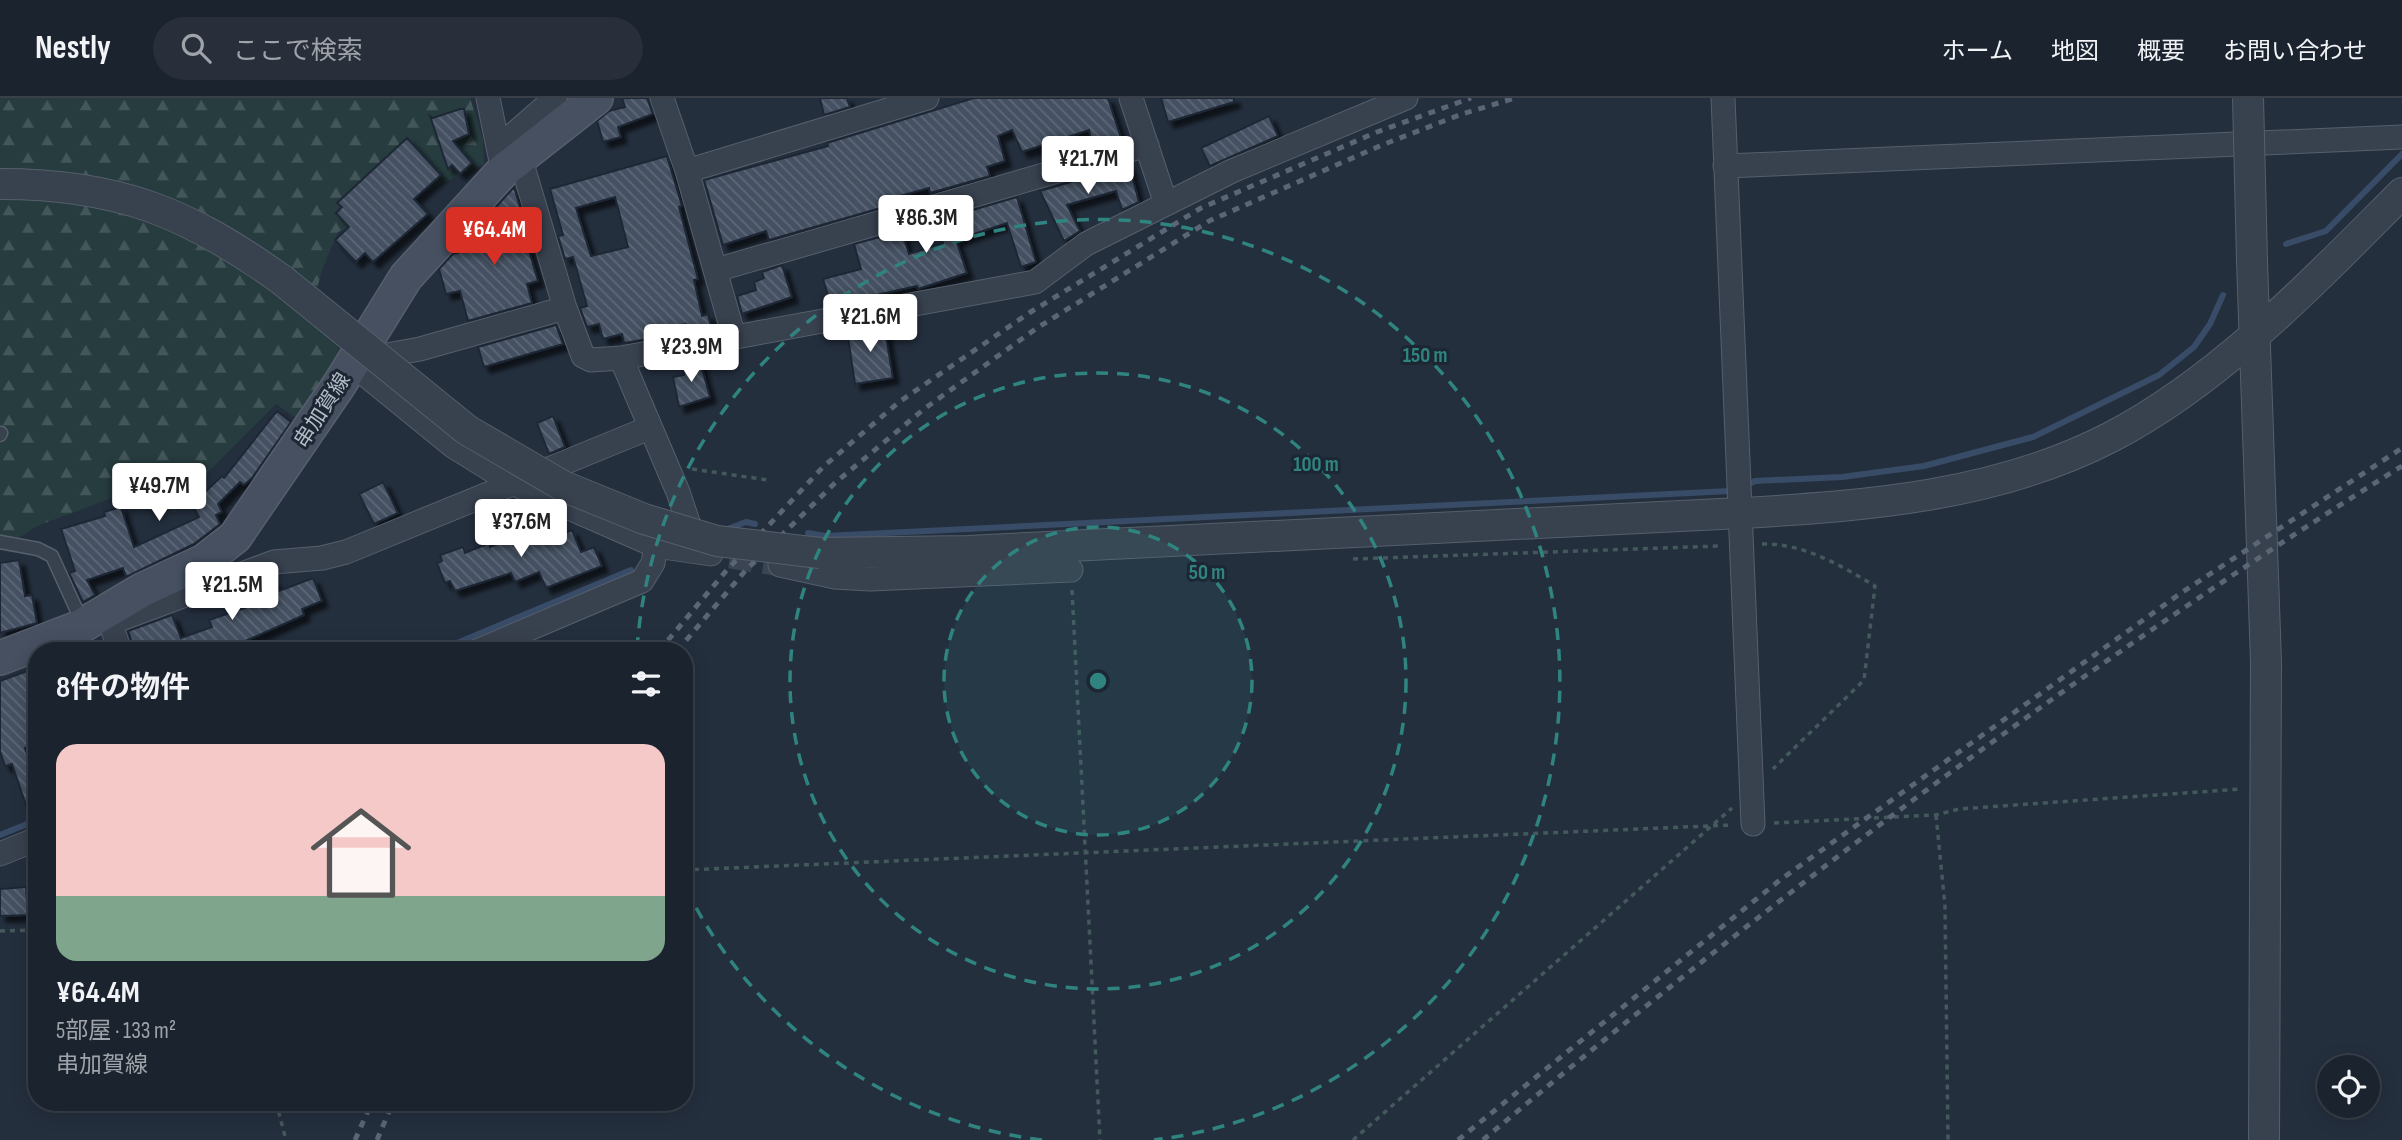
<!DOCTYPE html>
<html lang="ja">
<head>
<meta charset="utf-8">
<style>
	:root { --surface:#1b232e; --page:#282f3a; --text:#f1f3f6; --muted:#a0a4aa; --line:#39404a; --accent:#d93025 }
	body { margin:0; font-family:"Sofia Sans Condensed","Noto Sans JP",sans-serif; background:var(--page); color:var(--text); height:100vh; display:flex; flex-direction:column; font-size:26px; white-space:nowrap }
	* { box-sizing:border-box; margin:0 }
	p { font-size:23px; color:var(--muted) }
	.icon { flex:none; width:38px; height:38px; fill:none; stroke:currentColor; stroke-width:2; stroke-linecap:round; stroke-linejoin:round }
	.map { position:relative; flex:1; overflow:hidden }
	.details { position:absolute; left:28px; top:544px; width:665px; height:469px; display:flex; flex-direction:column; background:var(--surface); border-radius:28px; box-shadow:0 4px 18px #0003,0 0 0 2px var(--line) }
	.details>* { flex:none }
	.buttons { position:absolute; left:2317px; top:957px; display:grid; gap:14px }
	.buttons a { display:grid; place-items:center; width:63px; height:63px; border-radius:50%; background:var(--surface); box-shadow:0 4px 18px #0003,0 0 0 2px var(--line); font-size:35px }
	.price { position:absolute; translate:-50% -60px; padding:0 16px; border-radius:7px; background:#fff; color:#222; font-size:23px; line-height:46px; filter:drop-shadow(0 2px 4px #0008) }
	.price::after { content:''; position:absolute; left:50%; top:42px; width:21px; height:16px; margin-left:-10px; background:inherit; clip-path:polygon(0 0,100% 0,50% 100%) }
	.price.selected { background:var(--accent); color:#fff }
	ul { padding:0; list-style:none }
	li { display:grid; align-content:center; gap:14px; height:371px; padding:0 28px }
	li span { display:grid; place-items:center; height:217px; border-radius:21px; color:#555 }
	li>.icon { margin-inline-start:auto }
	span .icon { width:126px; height:126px; fill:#fffc; stroke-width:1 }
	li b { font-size:30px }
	h2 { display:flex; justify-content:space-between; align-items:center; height:84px; padding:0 28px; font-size:30px }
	header { display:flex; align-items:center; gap:42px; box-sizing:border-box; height:98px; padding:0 35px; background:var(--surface); border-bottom:2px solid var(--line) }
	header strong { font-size:33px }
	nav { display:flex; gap:38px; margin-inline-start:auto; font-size:24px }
	.search { width:490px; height:63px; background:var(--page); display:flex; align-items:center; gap:18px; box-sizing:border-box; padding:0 24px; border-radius:38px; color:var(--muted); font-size:26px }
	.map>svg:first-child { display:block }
	.forest { fill:url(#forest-firs) }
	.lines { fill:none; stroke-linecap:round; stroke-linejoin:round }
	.stream { stroke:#394c67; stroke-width:6 }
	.building { fill:url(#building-back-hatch); stroke:#1f2835; stroke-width:2; fill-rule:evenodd; filter:url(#shadow) }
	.minor-tunnel { stroke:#3a4453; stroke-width:23; stroke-dasharray:23 11; stroke-linecap:butt }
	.service-casing { stroke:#565f6c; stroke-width:15 }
	.minor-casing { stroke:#565f6c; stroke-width:25 }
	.tertiary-casing { stroke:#565f6c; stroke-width:32 }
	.secondary-casing { stroke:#565f6c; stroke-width:36 }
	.path { stroke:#44595c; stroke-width:3.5; stroke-dasharray:5 5; stroke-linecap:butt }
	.service { stroke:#38414e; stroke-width:12 }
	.minor { stroke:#38414e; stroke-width:23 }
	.tertiary { stroke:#38414e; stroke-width:30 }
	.secondary { stroke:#465061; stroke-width:33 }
	.rail { stroke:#5a6575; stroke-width:5; stroke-dasharray:7 7; stroke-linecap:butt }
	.tertiary-bridge-casing { stroke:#565f6c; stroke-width:32; stroke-linecap:butt }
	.tertiary-bridge { stroke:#38414e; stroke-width:30 }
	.ring { fill:none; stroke:#308480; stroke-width:3.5; stroke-dasharray:12 9 }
	.labels { text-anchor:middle; stroke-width:6; stroke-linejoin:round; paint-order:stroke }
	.street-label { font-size:21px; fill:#b4bcc9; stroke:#1d2633 }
	.centre { fill:#308480; stroke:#1d2633; stroke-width:3.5 }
	.ring-label { font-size:21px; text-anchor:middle; font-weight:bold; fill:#308480; stroke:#1d2633; stroke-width:6; stroke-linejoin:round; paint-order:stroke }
</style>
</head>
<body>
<header>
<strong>Nestly</strong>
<div class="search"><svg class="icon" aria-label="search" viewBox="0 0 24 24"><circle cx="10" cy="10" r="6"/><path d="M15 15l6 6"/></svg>ここで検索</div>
<nav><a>ホーム</a><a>地図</a><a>概要</a><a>お問い合わせ</a></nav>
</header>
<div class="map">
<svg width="2402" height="1042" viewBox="0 0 2402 1042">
	<defs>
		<pattern id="forest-firs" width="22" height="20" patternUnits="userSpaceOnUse" patternTransform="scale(1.75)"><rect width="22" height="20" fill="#263c3f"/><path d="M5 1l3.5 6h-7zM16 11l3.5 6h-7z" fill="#435659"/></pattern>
		<pattern id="building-back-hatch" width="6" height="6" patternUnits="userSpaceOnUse" patternTransform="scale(1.75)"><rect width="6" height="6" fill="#455162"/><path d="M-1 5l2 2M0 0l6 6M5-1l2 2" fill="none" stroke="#5d6877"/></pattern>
		<filter id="shadow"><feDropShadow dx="6" dy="6" stdDeviation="2" flood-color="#0009"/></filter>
	</defs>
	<rect width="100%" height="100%" fill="#242f3e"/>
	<path class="forest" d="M 0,0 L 470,0 L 483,41 L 484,66 L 338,134 L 322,172 L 309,222 L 341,249 L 299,322 L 276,306 L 206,376 L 175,414 L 125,395 L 37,428 L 0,452 Z"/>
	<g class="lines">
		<path class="stream" d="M 2286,146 L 2326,133 L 2402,56
			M 1747,387 L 1755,383 L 1842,379 L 1924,368 L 2033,339 L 2159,277 L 2194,249 L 2210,226 L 2223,197
			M 725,432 L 746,424 L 755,426
			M 808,435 L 825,438 L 1730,393
			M 438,553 L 631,472
			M 0,737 L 37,722"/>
	</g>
	<path class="building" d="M 622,0 L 647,0 L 653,16 L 618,29 L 621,39 L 603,44 L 597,23 L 609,13 L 625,9 Z
		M 820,0 L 847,0 L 850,9 L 824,17 Z
		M 974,0 L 1108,0 L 1121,40 L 1093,48 L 1089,32 L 1022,54 L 1012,32 L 998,38 L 1005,63 L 987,69 L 990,78 L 930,95 L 929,90 L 893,100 L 895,106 L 769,142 L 766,133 L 723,147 L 704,82 L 828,48 L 827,45 Z
		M 1161,0 L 1234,0 L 1234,4 L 1168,24 Z
		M 460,11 L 464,11 L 469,36 L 453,43 L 472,65 L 460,76 L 452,67 L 448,71 L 430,18 L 433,20 Z
		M 1269,18 L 1278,38 L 1210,68 L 1201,50 Z
		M 407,40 L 441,77 L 414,101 L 428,116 L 373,164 L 365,155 L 356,164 L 335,142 L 349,129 L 336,115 L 342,109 L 337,105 Z
		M 667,58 L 682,108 L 679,109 L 698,181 L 694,182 L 702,218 L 708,216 L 711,229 L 688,233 L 686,226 L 646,235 L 648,241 L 624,245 L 622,236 L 603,241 L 599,226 L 587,229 L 580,210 L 587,208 L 573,159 L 565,161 L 558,138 L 563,137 L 550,91 ZM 615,99 L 628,149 L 591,158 L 576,110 Z
		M 1129,67 L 1139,104 L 1122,112 L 1116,93 L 1067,107 L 1080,133 L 1064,143 L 1040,93 Z
		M 514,89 L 523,119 L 519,119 L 538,183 L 527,186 L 532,205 L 468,223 L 460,193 L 446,196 L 439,171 L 453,156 L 481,149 L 480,144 L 507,136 L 489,117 Z
		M 1017,99 L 1036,164 L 1021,169 L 1007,125 L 956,142 L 967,175 L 918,191 L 917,188 L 831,207 L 823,181 L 861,171 L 854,146 L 902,133 L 909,156 L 943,145 L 935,123 Z
		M 782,167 L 792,199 L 742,216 L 737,198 L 756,192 L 754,184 L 764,180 L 762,174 Z
		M 884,226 L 893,280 L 855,286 L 847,233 Z
		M 556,227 L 563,246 L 484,269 L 478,249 Z
		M 699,260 L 710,299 L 679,309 L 673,279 L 684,277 L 682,263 Z
		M 277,313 L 291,324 L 252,380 L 244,387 L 240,384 L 218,406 L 222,414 L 216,417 L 220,426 L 194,446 L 126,479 L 123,470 L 87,482 L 95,497 L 83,504 L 69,475 L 75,473 L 61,431 L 105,418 L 104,414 L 121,409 L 134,449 L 199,419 L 190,403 L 204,395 L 222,378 L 224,380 Z
		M 553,318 L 565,349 L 549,356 L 537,325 Z
		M 383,384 L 398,415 L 374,426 L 359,396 Z
		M 552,421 L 559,437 L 572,432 L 581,454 L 594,449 L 602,468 L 546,490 L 539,474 L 515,484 L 511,475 L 455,493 L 450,483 L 445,485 L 437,465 L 442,463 L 440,457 L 463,449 L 465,455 L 489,445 L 490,449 Z
		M 19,462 L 25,498 L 32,497 L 37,525 L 0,535 L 0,465 Z
		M 313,480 L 322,503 L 302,511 L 304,517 L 241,545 L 220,553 L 135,553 L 128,533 L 172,517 L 181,540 L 212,529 L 209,522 L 256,506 L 249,490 L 264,484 L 266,488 L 275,484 L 279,493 Z
		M 27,573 L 37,599 L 37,646 L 25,650 L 37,687 L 37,727 L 33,728 L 12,666 L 5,668 L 0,653 L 0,583 Z
		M 26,789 L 28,817 L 0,818 L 0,791 Z"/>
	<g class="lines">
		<path class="minor-tunnel" d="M 730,459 L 780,467"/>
		<defs>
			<path id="service" d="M 0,337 L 1,335
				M 0,444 L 38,451 L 52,458 L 83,526"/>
			<path id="minor" d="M 488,0 L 501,63
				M 662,0 L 687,73 L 734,239
				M 1131,0 L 1166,106
				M 1723,0 L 1753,726
				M 498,50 L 555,0
				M 520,59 L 565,210 L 583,258 L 591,262 L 621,260 L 1035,184 L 1086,146 L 1232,73 L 1406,0
				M 1725,68 L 2402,39
				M 687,73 L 927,0
				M 716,172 L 1147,47
				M 621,260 L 678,394 L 698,454
				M 365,261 L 420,251 L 565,210
				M 352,266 L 454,349 L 512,385 L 656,448 L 653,465 L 642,483 L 477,553
				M 656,448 L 711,456
				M 780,467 L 835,479 L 870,481 L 1071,472
				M 106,512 L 120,553
				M 108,521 L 121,521 L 274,464 L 322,460 L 346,454 L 649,330
				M 0,756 L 37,741"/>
			<path id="tertiary" d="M 0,86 C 118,86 187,114 282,182
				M 2252,163 L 2266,564 L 2264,1042
				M 820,455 L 968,453 L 1741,415 C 1867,408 1997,398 2111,339 C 2222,281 2315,182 2402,95"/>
			<path id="secondary" d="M 0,560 L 78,530 L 142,492 L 204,463 L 235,439 L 339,287 L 406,179 L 503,73 L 596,0"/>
		</defs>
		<use href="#service" class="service-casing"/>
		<use href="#minor" class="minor-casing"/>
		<use href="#tertiary" class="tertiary-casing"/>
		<use href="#secondary" class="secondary-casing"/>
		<path class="path" d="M 692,371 L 768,382
			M 1762,446 C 1803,445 1840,467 1875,488 L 1864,582 L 1773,671
			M 1353,461 L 1719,448
			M 1072,492 L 1100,1042
			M 1936,717 L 1945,808 L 1948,1042
			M 1774,725 L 1936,717 L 1959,711 L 2241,691
			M 684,772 L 1731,727
			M 0,833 L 37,832
			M 276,1004 L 286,1042
			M 1353,1042 L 1732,710"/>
		<use href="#service" class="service"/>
		<use href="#minor" class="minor"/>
		<use href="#tertiary" class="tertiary"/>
		<use href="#secondary" class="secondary"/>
		<path class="rail" d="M 659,553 L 726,473 L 823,369 L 899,304 L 1029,215 L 1201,110 L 1377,34 L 1471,0
			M 677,553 L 745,473 L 835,385 L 924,311 L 1037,230 L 1209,123 L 1382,47 L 1462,16 L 1515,0
			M 355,1042 L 372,1004
			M 377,1042 L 393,1004
			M 1458,1042 L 1780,782 L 2181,495 L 2402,350
			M 1483,1042 C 1774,798 2080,569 2402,368"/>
		<defs>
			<path id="tertiary-bridge" d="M 2248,0 L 2252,163
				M 282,182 L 467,332 L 563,388 L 644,421 L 717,443 L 820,455"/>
		</defs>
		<use href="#tertiary-bridge" class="tertiary-bridge-casing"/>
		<use href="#tertiary-bridge" class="tertiary-bridge"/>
	</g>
	<circle cx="1098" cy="583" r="154" fill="#308480" fill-opacity=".12"/>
	<g class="ring">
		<circle cx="1098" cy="583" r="154"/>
		<circle cx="1098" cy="583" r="308"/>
		<path d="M1042 1042A462 462 0 0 1 685 789M637 551A462 462 0 1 1 1154 1042"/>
	</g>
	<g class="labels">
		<g class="street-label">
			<text transform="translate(322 312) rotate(-57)" y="7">串加賀線</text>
		</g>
	</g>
	<circle cx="1098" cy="583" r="10" class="centre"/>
	<g class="ring-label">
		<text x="1425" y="264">150 m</text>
		<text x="1316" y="373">100 m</text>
		<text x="1207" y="481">50 m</text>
	</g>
</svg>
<div class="buttons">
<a><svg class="icon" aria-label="locate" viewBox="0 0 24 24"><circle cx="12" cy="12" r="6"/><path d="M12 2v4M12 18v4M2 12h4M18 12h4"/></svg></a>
</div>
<b class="price" style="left:1088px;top:98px">¥21.7M</b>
<b class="price" style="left:926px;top:157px">¥86.3M</b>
<b class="price selected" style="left:494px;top:169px">¥64.4M</b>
<b class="price" style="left:870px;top:256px">¥21.6M</b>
<b class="price" style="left:691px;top:286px">¥23.9M</b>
<b class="price" style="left:159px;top:425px">¥49.7M</b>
<b class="price" style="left:521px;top:461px">¥37.6M</b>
<b class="price" style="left:232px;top:524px">¥21.5M</b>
<section class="details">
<h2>8件の物件<svg class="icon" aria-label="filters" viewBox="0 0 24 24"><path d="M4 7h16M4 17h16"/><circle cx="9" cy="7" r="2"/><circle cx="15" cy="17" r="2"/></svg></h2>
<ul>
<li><span style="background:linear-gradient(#f6c9c9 70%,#7fa58c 0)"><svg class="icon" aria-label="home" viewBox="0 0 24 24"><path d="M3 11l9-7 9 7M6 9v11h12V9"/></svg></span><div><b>¥64.4M</b><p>5部屋 · 133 m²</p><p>串加賀線</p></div></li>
</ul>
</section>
</div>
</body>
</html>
